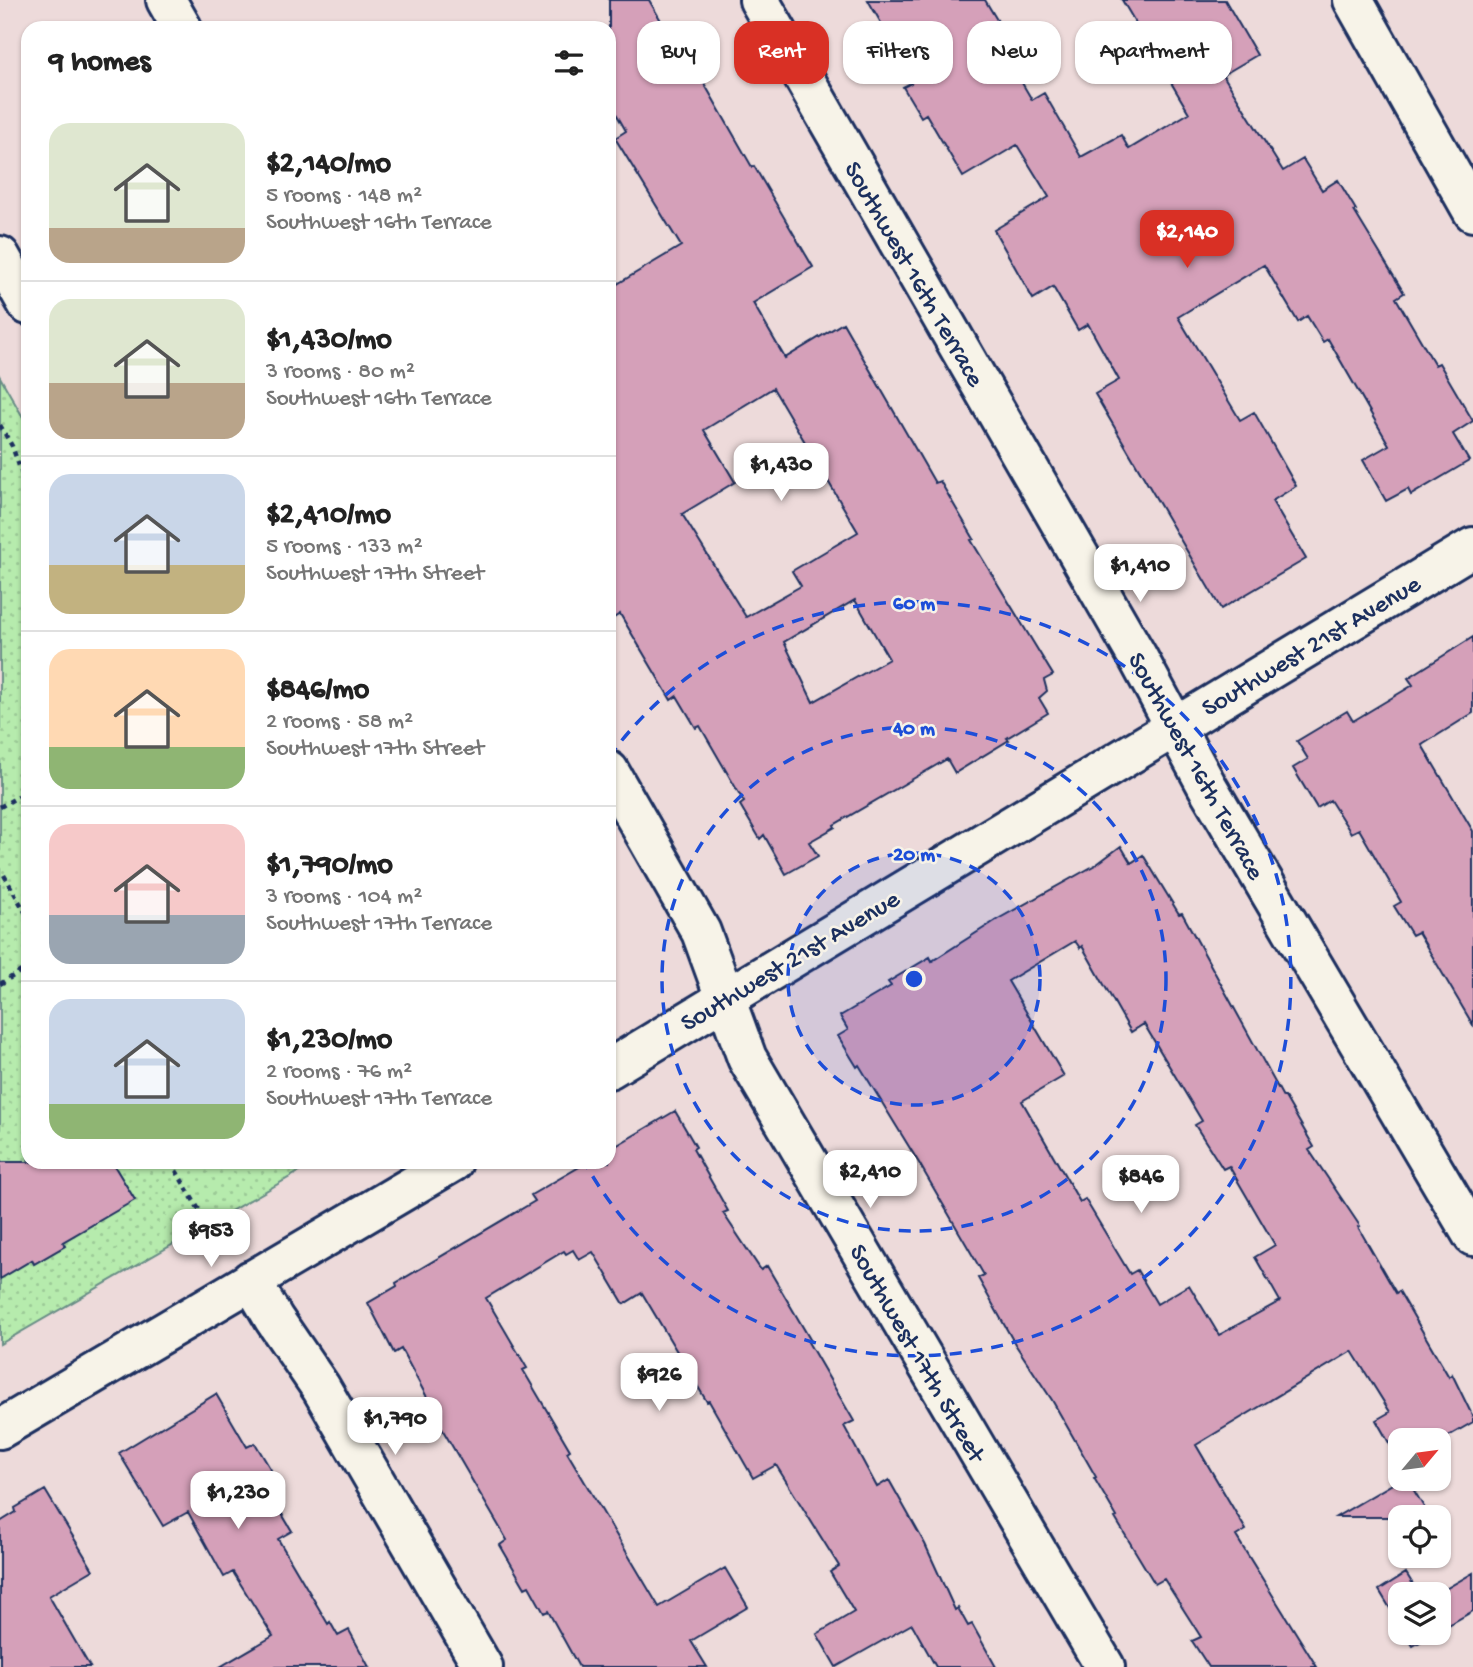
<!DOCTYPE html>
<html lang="en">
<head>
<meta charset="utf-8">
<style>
	:root { --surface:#fff; --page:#f6f6f6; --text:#222; --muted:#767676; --line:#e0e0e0; --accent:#d93025 }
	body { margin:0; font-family:"Gochi Hand",sans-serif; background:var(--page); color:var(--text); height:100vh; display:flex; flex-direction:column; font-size:26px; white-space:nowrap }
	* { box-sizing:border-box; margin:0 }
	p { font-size:23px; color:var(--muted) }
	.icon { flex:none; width:38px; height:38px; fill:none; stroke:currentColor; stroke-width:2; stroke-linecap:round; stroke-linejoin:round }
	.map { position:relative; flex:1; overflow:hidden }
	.sheet { position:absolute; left:21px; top:21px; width:595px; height:1148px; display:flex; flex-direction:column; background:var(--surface); border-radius:21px; box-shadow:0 2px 5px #0004 }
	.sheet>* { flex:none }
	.top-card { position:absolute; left:637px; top:21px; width:665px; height:63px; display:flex; gap:14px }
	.needle { width:46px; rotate:61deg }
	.tools { position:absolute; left:1388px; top:1428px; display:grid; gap:14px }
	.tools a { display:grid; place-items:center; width:63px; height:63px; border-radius:14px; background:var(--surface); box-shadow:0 2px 5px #0004; font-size:35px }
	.price { position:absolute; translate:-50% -60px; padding:0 16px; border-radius:14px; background:#fff; color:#222; font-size:23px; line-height:46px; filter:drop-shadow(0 2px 4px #0008) }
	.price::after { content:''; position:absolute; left:50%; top:42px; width:21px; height:16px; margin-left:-10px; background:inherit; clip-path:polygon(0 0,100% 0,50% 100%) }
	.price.active { background:var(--accent); color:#fff }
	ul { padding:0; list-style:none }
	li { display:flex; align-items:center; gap:21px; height:175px; padding:0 28px }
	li+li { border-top:2px solid var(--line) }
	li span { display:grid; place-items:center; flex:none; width:196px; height:140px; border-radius:21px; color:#555 }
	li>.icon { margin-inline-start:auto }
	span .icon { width:84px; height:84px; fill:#fffc; stroke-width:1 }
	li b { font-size:30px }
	h2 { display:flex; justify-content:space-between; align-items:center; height:84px; padding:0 28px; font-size:30px }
	.chip { padding:0 24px; border-radius:21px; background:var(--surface); box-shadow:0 2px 5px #0004; font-size:24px; line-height:63px }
	.chip.active { background:var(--accent); color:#fff }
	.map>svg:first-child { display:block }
	.park { fill:url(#park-dots); stroke:#688d86; stroke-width:2 }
	.building { fill:#d5a0b9; stroke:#1b2f5e; stroke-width:2; fill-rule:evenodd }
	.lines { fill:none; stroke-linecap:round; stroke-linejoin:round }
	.street-casing { stroke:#1b2f5e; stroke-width:44 }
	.secondary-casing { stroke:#1b2f5e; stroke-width:44 }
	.path { stroke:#1b2f5e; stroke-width:4.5; stroke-dasharray:5 5; stroke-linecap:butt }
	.street { stroke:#f7f3e8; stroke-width:38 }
	.secondary { stroke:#f7f3e8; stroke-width:38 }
	.ring { fill:none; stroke:#1d4ed8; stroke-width:3.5; stroke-dasharray:12 9 }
	.labels { text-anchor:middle; stroke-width:5; stroke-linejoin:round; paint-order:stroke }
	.street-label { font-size:26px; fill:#1b2f5e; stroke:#f7f3e8 }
	.centre { fill:#1d4ed8; stroke:#f7f3e8; stroke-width:3.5 }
	.ring-label { font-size:21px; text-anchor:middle; font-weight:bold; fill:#1d4ed8; stroke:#f7f3e8; stroke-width:5; stroke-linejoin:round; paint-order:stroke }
</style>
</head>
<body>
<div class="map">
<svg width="1473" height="1667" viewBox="0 0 1473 1667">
	<defs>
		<pattern id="park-dots" width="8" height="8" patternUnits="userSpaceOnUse" patternTransform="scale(1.75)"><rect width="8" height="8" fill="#b6ebad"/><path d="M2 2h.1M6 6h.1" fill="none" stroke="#9cca97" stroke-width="1.8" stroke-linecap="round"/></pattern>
	</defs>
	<rect width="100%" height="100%" fill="#eddada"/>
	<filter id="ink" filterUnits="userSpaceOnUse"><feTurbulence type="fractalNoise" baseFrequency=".0143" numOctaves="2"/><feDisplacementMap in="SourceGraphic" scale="14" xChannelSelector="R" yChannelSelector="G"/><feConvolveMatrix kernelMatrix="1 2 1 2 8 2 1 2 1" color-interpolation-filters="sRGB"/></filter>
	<g filter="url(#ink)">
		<path class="park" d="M 0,377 L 28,426 L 28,1162 L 316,1162 L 0,1344 Z"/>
		<path class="building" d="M 609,0 L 649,0 L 692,74 L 697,71 L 752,167 L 754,166 L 813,267 L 753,303 L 785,358 L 843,323 L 935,483 L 940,481 L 974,539 L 971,540 L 1053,675 L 1044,680 L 1047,691 L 1039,698 L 1048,713 L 1007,738 L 1009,740 L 955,773 L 947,759 L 834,825 L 835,827 L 809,842 L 818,856 L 786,874 L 764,835 L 760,839 L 740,805 L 744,802 L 700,726 L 696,728 L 677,696 L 671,700 L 620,614 L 609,621 L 609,289 L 681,246 L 615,138 L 626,131 L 609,101 ZM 773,388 L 858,532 L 792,571 L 801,586 L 746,617 L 682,514 L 735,482 L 704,430 ZM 855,600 L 889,659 L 813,702 L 784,642 Z
			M 868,0 L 985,0 L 1003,30 L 994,35 L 1032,100 L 1044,93 L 1081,157 L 1121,135 L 1129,149 L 1189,113 L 1122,0 L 1225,0 L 1257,55 L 1223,75 L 1283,171 L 1303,159 L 1322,190 L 1338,180 L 1356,210 L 1354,211 L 1404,293 L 1396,298 L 1435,365 L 1439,363 L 1473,421 L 1453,434 L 1469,461 L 1411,495 L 1408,489 L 1386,501 L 1363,460 L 1389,445 L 1328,339 L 1323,342 L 1307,316 L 1298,322 L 1264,265 L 1178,317 L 1240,420 L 1254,412 L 1296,486 L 1272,501 L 1306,559 L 1221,609 L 1095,394 L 1119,380 L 1088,324 L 1078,330 L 1053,287 L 1033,299 L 994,230 L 1049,197 L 1017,145 L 963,177 L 926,114 L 921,117 L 903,87 L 911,83 L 899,62 L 902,60 Z
			M 1473,637 L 1473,713 L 1422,745 L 1473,831 L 1473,1025 L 1418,932 L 1412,935 L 1394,906 L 1401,902 L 1359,829 L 1351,833 L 1330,800 L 1317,808 L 1293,768 L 1308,759 L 1297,741 L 1347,711 L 1353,721 L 1413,685 L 1408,678 Z
			M 1121,846 L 1131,863 L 1143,855 L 1179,914 L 1182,913 L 1283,1097 L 1285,1097 L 1314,1147 L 1309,1150 L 1360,1226 L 1358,1227 L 1396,1293 L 1399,1291 L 1449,1377 L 1452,1374 L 1473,1417 L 1473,1422 L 1438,1442 L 1438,1440 L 1400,1440 L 1400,1462 L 1376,1420 L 1390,1412 L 1352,1351 L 1196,1445 L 1246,1530 L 1236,1536 L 1317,1667 L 1209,1667 L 1192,1641 L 1201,1637 L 1164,1579 L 1155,1584 L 1115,1518 L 1117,1517 L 1094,1478 L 1096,1477 L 1052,1400 L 1015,1344 L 978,1278 L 984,1275 L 919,1163 L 859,1065 L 857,1067 L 838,1036 L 848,1030 L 840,1016 L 891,986 L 888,982 L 930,957 L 932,961 L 998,919 L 1097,864 ZM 1075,941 L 1080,948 L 1082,946 L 1131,1032 L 1144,1024 L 1202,1121 L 1195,1125 L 1223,1169 L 1229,1166 L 1275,1245 L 1255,1257 L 1280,1301 L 1219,1335 L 1189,1285 L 1157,1304 L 1137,1270 L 1130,1274 L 1085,1199 L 1080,1202 L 1022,1101 L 1064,1076 L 1008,981 Z
			M 675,1111 L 696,1147 L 693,1149 L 728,1211 L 723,1213 L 761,1270 L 767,1266 L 811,1341 L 808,1342 L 854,1421 L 844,1426 L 877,1487 L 889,1480 L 925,1544 L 955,1610 L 958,1608 L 968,1626 L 972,1624 L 996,1667 L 936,1667 L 912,1624 L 836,1667 L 817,1634 L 854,1612 L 830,1572 L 839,1566 L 776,1465 L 753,1478 L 709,1401 L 707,1402 L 642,1293 L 624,1304 L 593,1252 L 579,1260 L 573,1250 L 566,1254 L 564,1251 L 486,1298 L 527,1368 L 523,1370 L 570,1450 L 567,1452 L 659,1607 L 725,1568 L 748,1607 L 691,1641 L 707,1667 L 579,1667 L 548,1611 L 544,1613 L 529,1586 L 525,1588 L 500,1545 L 507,1540 L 434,1415 L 436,1414 L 401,1349 L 394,1353 L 368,1303 L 397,1286 L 396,1283 L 535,1201 L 531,1195 L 588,1162 L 609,1162 L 609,1150 Z
			M 0,1162 L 112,1162 L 135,1200 L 63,1242 L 65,1246 L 34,1264 L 32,1260 L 0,1279 Z
			M 216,1394 L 247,1447 L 255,1443 L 271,1470 L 260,1477 L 292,1531 L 278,1539 L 328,1624 L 330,1622 L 338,1636 L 349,1630 L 369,1667 L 220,1667 L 273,1636 L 233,1572 L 224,1577 L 188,1512 L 163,1526 L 119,1453 Z
			M 1401,1479 L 1407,1479 L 1430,1517 L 1336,1517 Z
			M 45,1490 L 93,1570 L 49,1596 L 90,1667 L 0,1667 L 0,1522 L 16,1512 L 15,1508 Z
			M 1406,1573 L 1419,1594 L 1400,1594 L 1400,1625 L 1379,1590 Z
			M 1473,1573 L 1473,1611 L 1438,1631 L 1438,1594 L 1437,1594 Z
			M 1405,1633 L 1436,1633 L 1413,1646 Z"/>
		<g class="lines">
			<defs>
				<path id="street" d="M 166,0 L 182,28
					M 759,0 L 1137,656 L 1207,786 L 1473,1236
					M 0,256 L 28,305
					M 609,771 L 701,932 L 747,1058 L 1105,1667
					M 609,1069 L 1473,547
					M 251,1280 L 274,1319 L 321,1388 L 483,1667
					M 0,1429 L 453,1162"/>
				<path id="secondary" d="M 1353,0 L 1473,212"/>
			</defs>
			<use href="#street" class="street-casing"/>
			<use href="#secondary" class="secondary-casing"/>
			<path class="path" d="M 0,425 L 12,446 L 28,491
				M 0,807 L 28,791
				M 4,875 L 28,917
				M 0,984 L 28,967
				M 171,1162 L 212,1232"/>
			<use href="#street" class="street"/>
			<use href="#secondary" class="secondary"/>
		</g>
	</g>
	<circle cx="914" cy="979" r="126" fill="#1d4ed8" fill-opacity=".12"/>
	<g class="ring">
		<circle cx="914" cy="979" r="126"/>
		<circle cx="914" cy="979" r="252"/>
		<path d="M609 757A377 377 0 1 1 586 1165"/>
	</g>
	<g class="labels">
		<g class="street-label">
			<text transform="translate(916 273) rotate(60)" y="9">Southwest 16th Terrace</text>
			<text transform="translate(1310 644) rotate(-31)" y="9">Southwest 21st Avenue</text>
			<text transform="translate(1198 765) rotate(61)" y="9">Southwest 16th Terrace</text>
			<text transform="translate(789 959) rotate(-31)" y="9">Southwest 21st Avenue</text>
			<text transform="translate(919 1352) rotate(60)" y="9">Southwest 17th Street</text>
		</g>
	</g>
	<circle cx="914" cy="979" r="10" class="centre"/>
	<g class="ring-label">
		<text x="914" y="609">60 m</text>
		<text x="914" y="734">40 m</text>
		<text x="914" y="860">20 m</text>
	</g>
</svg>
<div class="tools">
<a><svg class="needle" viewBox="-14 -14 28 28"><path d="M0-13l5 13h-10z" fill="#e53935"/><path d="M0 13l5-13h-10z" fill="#767676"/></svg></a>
<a><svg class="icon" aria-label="locate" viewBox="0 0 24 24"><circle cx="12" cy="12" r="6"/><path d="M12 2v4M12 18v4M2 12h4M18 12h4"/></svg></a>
<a><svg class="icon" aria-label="layers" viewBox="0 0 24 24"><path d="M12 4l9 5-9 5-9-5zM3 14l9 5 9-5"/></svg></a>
</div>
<b class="price active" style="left:1187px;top:270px">$2,140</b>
<b class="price" style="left:781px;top:503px">$1,430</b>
<b class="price" style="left:1140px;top:604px">$1,410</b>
<b class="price" style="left:870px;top:1210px">$2,410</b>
<b class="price" style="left:1141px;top:1215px">$846</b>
<b class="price" style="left:211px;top:1269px">$953</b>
<b class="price" style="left:659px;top:1413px">$926</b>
<b class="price" style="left:395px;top:1457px">$1,790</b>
<b class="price" style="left:238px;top:1531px">$1,230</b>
<div class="top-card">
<a class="chip">Buy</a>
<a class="chip active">Rent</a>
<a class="chip">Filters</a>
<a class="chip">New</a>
<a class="chip">Apartment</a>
</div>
<section class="sheet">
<h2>9 homes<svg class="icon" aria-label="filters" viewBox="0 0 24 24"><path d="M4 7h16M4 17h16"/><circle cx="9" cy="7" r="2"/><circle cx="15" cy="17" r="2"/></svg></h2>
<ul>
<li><span style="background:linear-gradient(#dfe7d0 75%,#b9a48a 0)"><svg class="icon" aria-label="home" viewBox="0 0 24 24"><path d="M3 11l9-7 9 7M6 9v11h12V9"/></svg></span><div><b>$2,140/mo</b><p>5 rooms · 148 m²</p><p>Southwest 16th Terrace</p></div></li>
<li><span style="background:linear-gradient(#dfe7d0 60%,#b9a48a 0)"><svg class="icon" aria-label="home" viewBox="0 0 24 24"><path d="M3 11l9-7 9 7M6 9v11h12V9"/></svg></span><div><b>$1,430/mo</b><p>3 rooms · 80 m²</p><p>Southwest 16th Terrace</p></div></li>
<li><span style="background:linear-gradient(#c9d6e8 65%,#c2b280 0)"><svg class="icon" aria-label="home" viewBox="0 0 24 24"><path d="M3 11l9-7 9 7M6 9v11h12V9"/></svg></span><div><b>$2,410/mo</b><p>5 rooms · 133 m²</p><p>Southwest 17th Street</p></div></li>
<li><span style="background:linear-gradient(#ffd9b3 70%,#8fb573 0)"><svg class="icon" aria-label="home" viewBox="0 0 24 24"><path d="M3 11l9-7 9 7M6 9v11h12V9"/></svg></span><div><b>$846/mo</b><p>2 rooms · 58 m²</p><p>Southwest 17th Street</p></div></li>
<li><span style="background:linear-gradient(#f6c9c9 65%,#9aa5b1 0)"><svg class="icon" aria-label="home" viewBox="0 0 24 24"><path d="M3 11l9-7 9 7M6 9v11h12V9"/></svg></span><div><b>$1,790/mo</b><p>3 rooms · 104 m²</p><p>Southwest 17th Terrace</p></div></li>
<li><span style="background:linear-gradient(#c9d6e8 75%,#8fb573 0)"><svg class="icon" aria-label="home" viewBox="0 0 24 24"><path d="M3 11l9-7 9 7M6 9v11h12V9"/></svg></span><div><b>$1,230/mo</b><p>2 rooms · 76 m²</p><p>Southwest 17th Terrace</p></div></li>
</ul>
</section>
</div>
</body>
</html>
